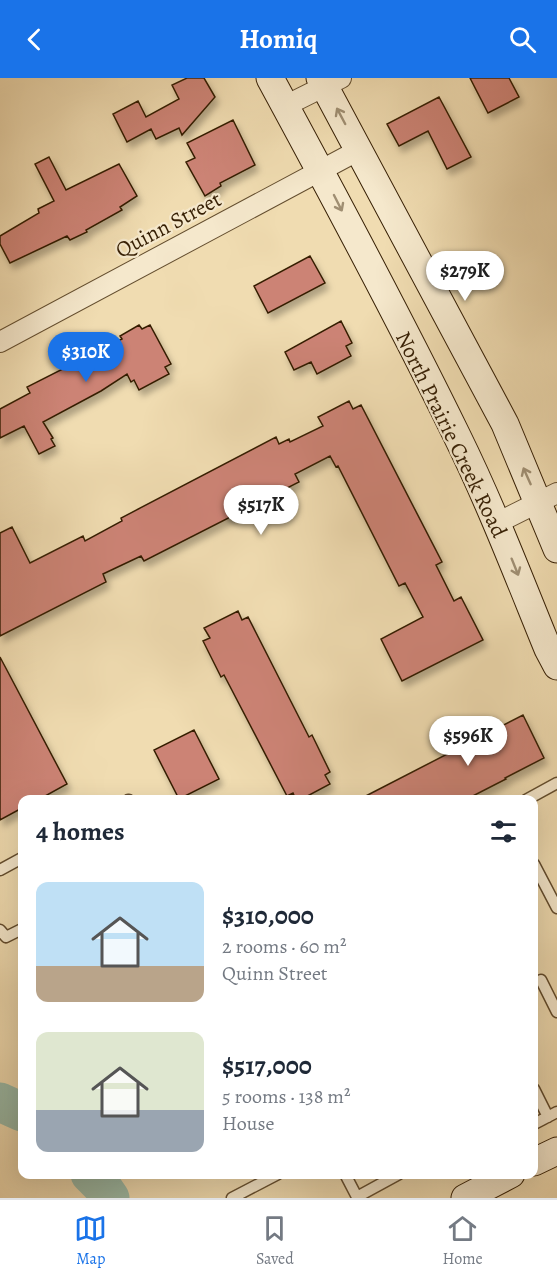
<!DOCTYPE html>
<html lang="en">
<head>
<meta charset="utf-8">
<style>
	:root { --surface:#fff; --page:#f2f2f3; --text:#1f2937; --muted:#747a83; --line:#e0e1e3; --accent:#1a73e8 }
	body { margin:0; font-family:Alegreya,serif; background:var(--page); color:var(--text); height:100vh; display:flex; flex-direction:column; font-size:22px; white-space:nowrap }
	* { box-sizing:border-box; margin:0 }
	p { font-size:20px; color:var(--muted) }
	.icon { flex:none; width:33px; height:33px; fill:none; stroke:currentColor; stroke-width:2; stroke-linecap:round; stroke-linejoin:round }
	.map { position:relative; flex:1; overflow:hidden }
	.drawer { position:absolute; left:18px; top:717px; width:520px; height:384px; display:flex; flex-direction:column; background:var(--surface); border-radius:12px; box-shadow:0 6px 24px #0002 }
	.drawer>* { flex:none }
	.price { position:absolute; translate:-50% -51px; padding:0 14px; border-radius:21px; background:#fff; color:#222; font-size:20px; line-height:39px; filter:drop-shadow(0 2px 3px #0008) }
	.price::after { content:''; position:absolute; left:50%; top:36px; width:18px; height:14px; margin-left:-9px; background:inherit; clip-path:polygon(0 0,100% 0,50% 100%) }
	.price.selected { background:var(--accent); color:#fff }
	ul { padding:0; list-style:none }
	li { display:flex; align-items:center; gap:18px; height:150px; padding:0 18px }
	li span { display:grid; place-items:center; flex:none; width:168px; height:120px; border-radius:12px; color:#555 }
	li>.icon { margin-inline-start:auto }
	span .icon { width:72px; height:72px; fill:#fffc; stroke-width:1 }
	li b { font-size:26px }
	h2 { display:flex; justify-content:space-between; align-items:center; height:72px; padding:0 18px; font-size:26px }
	header { display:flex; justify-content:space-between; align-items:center; height:78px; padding:0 18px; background:var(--accent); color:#fff; font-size:27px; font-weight:700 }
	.dock { display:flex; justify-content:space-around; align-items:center; height:84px; border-top:2px solid var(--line); background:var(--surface); font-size:16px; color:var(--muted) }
	.dock a { display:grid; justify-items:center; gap:3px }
	.dock .selected { color:var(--accent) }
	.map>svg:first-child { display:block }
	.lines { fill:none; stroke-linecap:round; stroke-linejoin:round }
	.river { stroke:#9abcaa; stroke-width:39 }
	.building { fill:#cc8374; stroke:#361f04; stroke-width:1.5; filter:url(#shadow) }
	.lane-casing { stroke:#644e2f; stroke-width:13 }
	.street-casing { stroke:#644e2f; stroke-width:22 }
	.secondary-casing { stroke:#361f04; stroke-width:29 }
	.lane { stroke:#f5e8cc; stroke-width:10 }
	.street { stroke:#f5e8cc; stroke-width:20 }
	.secondary { stroke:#f5e8cc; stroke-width:27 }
	.oneway { stroke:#9f8e72 }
	.labels { text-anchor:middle; stroke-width:4.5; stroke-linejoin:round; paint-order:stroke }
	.street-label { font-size:22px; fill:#361f04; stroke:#f5e8cc }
</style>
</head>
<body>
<header><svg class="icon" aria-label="back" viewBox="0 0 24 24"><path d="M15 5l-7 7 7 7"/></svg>Homiq<svg class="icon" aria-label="search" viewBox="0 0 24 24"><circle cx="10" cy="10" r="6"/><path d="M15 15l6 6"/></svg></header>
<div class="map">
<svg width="557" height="1120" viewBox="0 0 557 1120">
	<defs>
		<filter id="shadow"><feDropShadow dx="3.5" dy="6" stdDeviation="3" flood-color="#0004"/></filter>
	</defs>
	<rect width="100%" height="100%" fill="#f0dcb1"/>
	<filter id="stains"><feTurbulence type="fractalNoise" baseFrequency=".00333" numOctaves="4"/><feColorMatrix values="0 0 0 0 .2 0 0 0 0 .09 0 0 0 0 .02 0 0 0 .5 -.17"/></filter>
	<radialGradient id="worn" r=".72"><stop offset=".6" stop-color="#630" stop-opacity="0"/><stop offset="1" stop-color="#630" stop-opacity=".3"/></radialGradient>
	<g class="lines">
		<path class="river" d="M 0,1024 L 22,1034
			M 90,1096 L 101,1107 L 110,1120"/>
	</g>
	<path class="building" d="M 187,0 L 204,0 L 215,19 L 182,57 L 179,50 L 156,61 L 151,51 L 127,64 L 113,36 L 138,23 L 146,39 L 179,21 L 172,7 Z
		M 470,0 L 509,0 L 519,19 L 488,35 Z
		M 439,19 L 471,79 L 447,91 L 428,53 L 399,68 L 387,46 Z
		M 233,42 L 255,87 L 220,105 L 221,108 L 205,118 L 186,84 L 195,80 L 187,65 Z
		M 49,79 L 66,112 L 119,86 L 137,118 L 120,129 L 122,132 L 86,152 L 87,154 L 70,162 L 67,158 L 10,185 L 0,166 L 0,158 L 39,135 L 38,131 L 54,123 L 35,86 Z
		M 310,178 L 325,205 L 268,235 L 254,208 Z
		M 341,243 L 352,265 L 346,268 L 351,278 L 317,296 L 311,284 L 294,292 L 285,274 Z
		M 139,247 L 142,251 L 150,247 L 171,286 L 165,289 L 169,296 L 139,312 L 134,302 L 131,304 L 127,296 L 101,313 L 43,344 L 53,360 L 51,361 L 55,368 L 39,376 L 24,348 L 0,360 L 0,331 L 30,315 L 27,309 L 122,261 L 120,258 Z
		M 349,323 L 353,331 L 361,327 L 442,484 L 436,487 L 454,523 L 461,519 L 483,562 L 402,603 L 381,561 L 423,539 L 405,505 L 399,508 L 338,388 L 336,389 L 330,378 L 295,396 L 299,404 L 144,483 L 141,478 L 103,496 L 106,504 L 0,558 L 0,455 L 12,449 L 30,485 L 83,458 L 85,463 L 122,443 L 121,440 L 276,359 L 279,366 L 289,361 L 290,364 L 323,348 L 318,339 Z
		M 238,533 L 242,542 L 248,539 L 309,659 L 312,657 L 330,694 L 325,697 L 330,706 L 300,722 L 296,722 L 293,715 L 287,718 L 224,597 L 221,599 L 203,563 L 210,560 L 204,550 Z
		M 0,579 L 67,706 L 38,722 L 22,722 L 22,730 L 0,742 Z
		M 523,637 L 544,680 L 505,700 L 506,701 L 465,722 L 358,722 Z
		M 194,652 L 219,701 L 179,721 L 154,672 Z"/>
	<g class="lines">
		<defs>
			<path id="lane" d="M 128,722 L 129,722
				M 526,722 L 557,705
				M 534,786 L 557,830
				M 0,792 L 22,780
				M 0,852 L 6,859 L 22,851
				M 541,902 L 557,934
				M 534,1011 L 548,1039
				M 534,1046 L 557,1034
				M 345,1096 L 357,1119 L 399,1096
				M 232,1120 L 278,1096"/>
			<path id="street" d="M 285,28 L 341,0
				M 0,264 L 359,72
				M 497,445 L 557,415"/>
			<path id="secondary" d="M 270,0 C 334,118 398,237 457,358 C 491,427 519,500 548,571 L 557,588
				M 320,0 L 505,346 L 557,471
				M 534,1084 L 557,1073
				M 465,1120 L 511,1096"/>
		</defs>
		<use href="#lane" class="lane-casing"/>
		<use href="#street" class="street-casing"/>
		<use href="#secondary" class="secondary-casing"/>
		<use href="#lane" class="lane"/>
		<use href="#street" class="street"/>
		<use href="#secondary" class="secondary"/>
	</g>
	<defs><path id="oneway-shaft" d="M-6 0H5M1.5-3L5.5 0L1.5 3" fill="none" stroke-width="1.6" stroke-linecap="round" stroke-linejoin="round" transform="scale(1.5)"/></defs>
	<g class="oneway">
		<use href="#oneway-shaft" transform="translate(341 38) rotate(-118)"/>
		<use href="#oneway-shaft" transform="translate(338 125) rotate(63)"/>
		<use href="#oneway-shaft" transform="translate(527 398) rotate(-114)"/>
		<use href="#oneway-shaft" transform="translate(515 489) rotate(68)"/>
	</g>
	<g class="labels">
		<g class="street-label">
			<text transform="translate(168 146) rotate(-28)" y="8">Quinn Street</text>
			<text transform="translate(452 356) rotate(64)" y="8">North Prairie Creek Road</text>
		</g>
	</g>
	<rect width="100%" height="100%" filter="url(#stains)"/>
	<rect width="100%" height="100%" fill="url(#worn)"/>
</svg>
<b class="price" style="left:465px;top:224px">$279K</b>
<b class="price selected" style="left:86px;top:305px">$310K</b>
<b class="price" style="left:261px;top:458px">$517K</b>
<b class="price" style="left:468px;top:689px">$596K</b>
<section class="drawer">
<h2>4 homes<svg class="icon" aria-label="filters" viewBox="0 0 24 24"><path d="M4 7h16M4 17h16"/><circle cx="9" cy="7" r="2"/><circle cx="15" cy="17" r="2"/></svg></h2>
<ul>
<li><span style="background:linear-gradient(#bfe0f5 70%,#b9a48a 0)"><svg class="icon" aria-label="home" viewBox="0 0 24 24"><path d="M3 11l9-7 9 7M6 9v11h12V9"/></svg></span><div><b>$310,000</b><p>2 rooms · 60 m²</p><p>Quinn Street</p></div></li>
<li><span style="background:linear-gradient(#dfe7d0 65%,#9aa5b1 0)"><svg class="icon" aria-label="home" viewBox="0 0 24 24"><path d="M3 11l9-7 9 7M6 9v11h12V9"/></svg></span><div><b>$517,000</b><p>5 rooms · 138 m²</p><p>House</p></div></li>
</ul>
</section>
</div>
<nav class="dock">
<a class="selected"><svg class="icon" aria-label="map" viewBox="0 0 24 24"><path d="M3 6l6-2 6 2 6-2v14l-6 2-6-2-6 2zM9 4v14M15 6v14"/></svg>Map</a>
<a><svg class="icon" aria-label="saved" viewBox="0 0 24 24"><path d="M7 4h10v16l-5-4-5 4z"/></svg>Saved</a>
<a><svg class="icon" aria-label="home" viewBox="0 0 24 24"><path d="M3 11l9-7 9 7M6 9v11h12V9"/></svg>Home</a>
</nav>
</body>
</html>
